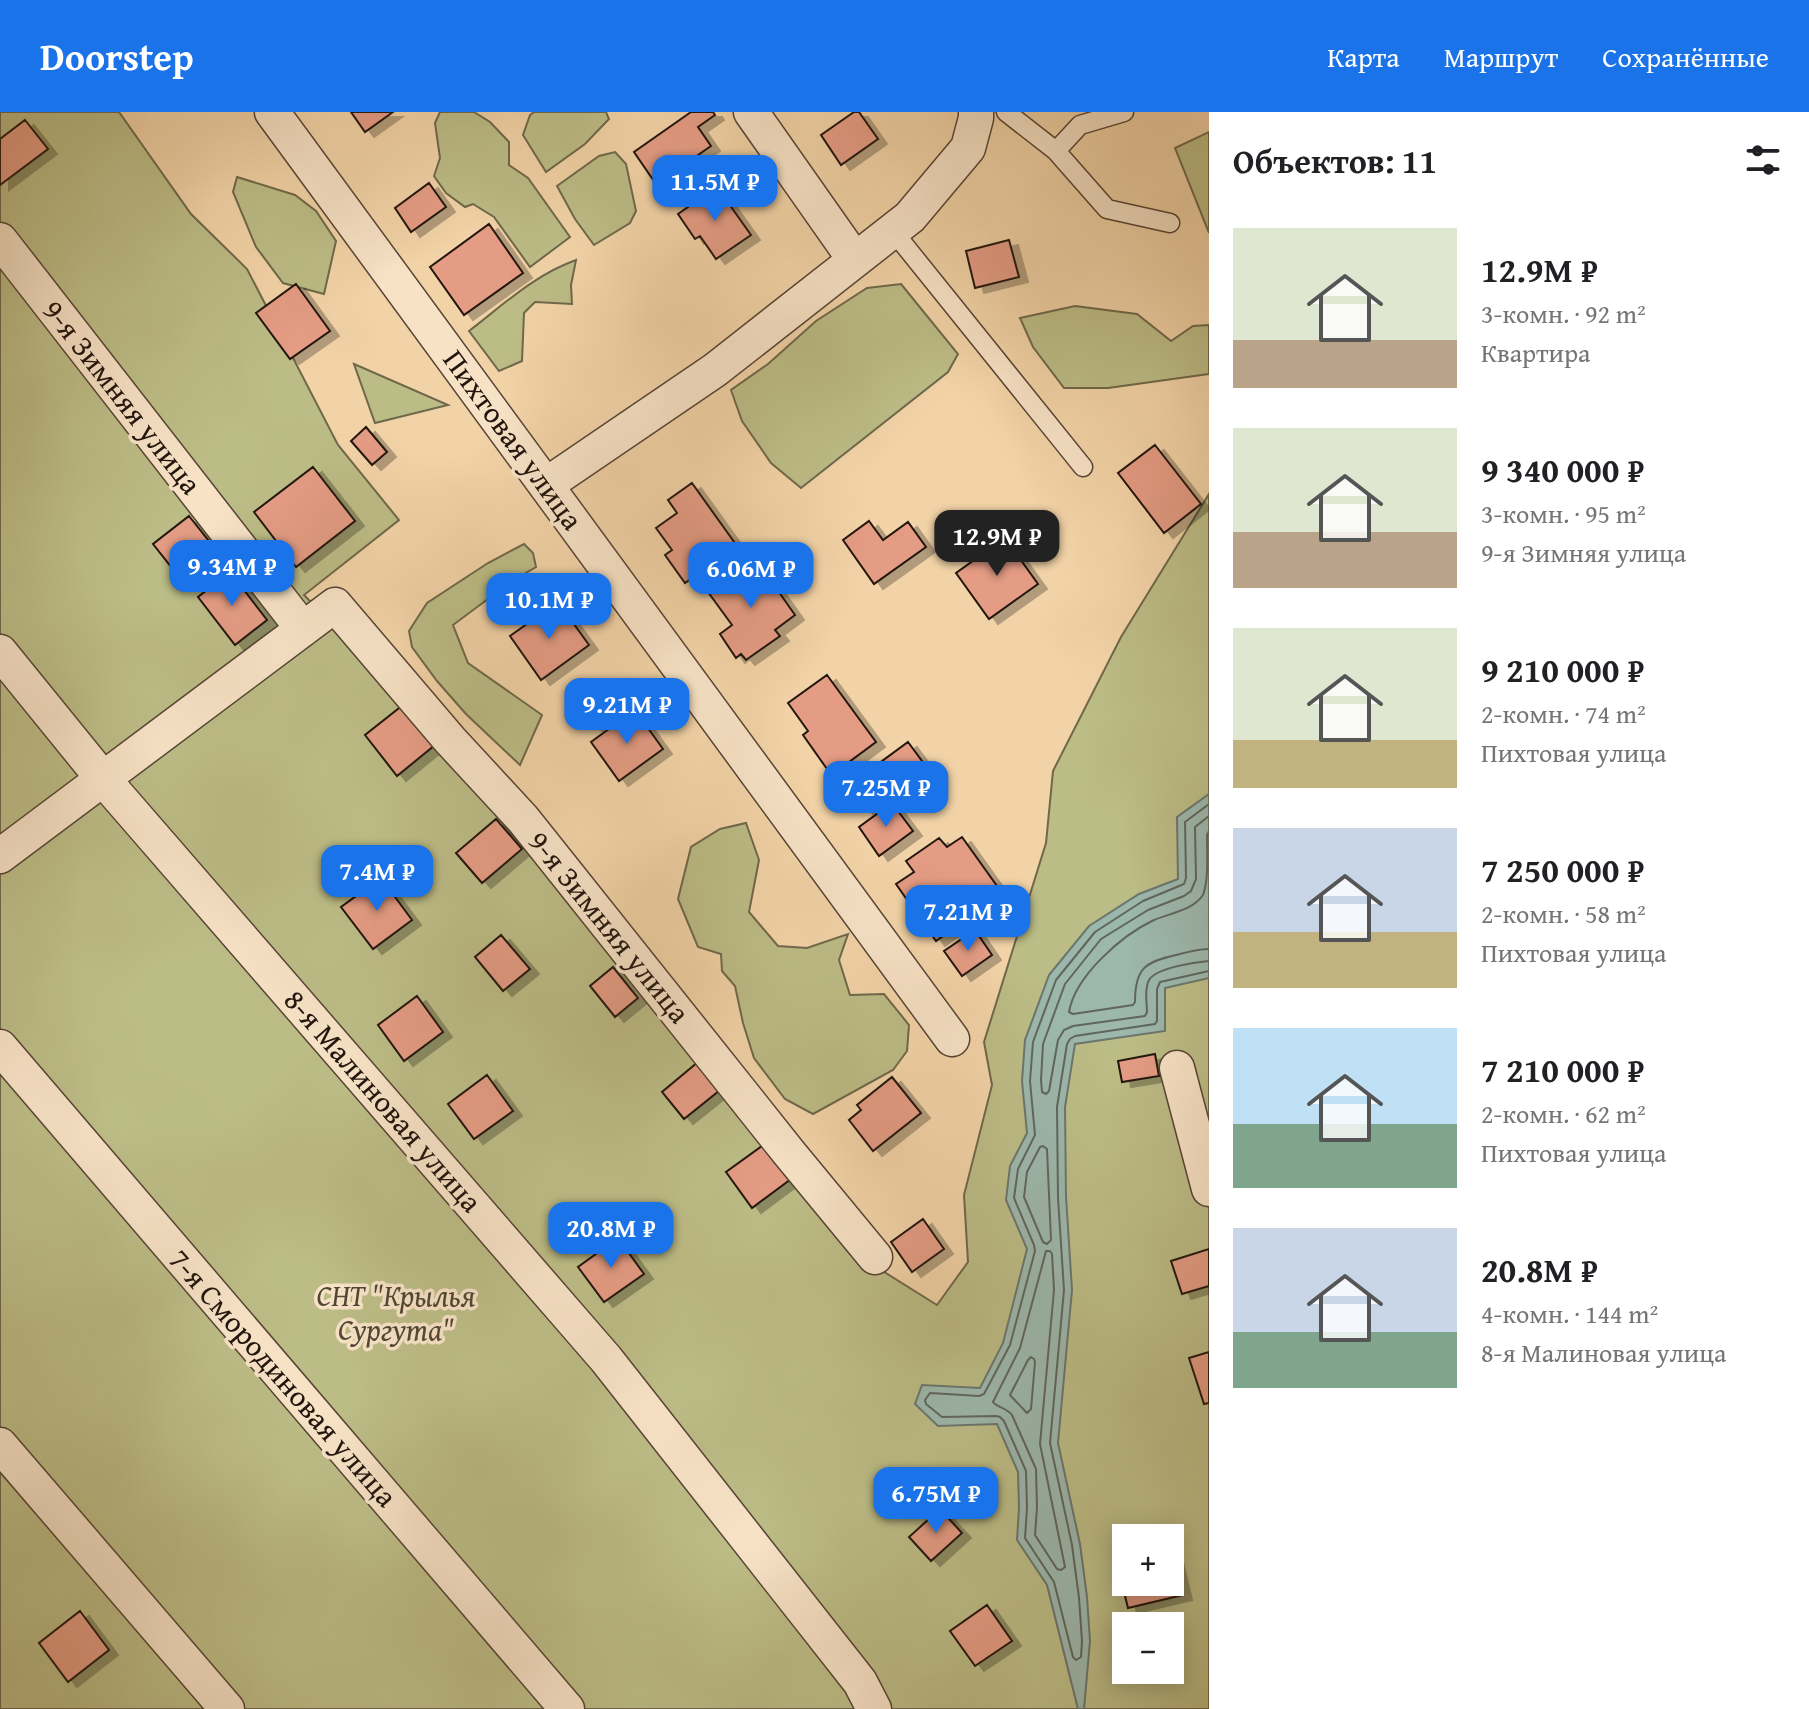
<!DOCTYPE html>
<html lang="ru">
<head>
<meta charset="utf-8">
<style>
	:root { --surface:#fff; --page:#f6f6f6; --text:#202124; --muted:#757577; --accent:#1a73e8 }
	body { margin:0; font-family:"Gentium Book Plus",serif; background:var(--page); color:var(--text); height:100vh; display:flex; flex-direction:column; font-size:30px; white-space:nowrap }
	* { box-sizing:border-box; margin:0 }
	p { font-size:26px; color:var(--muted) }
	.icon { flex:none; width:44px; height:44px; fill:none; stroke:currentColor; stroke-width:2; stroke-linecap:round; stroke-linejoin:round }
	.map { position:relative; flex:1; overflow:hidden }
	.drawer { display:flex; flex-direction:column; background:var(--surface); width:600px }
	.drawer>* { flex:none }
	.fabs { position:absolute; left:1112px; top:1412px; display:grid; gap:16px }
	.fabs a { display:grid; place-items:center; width:72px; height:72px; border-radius:0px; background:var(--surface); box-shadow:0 4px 20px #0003; font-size:40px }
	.price { position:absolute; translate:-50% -68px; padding:0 18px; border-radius:16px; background:var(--accent); color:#fff; font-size:26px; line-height:52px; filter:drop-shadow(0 2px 4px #0008) }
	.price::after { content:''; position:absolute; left:50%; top:48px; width:24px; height:18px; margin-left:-12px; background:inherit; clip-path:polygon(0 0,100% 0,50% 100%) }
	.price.current { background:#222; color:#fff }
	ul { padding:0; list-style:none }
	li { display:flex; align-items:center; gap:24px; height:200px; padding:0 24px }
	li span { display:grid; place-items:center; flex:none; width:224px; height:160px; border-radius:0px; color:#555 }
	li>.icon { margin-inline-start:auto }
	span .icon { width:96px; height:96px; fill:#fffc; stroke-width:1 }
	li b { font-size:34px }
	h2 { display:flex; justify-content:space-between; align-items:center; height:96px; padding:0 24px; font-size:34px }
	header { display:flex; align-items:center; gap:48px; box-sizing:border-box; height:112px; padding:0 40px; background:var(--accent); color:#fff }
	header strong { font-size:38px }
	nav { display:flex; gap:44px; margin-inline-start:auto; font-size:28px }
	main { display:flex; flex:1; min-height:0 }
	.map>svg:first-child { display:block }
	.green { fill:#bcbc86; stroke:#6f684a; stroke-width:2; fill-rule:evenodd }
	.water { fill:#9cb7ac; stroke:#6b766d; stroke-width:2 }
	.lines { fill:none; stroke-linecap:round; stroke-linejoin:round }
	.shore { stroke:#5f665d; stroke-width:2 }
	.building { fill:#e49c84; stroke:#22150e; stroke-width:2; filter:url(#shadow) }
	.lane-casing { stroke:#564434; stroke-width:21 }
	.street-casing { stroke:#564434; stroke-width:37 }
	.lane { stroke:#f7e2c6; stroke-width:18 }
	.street { stroke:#f7e2c6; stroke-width:34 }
	.labels { text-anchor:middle; stroke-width:7; stroke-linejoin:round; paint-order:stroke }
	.street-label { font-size:30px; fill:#22150e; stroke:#f7e2c6 }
	.park-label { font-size:30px; font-style:italic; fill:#504732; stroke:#f7e2c6 }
</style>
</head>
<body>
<header>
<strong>Doorstep</strong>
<nav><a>Карта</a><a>Маршрут</a><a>Сохранённые</a></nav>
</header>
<main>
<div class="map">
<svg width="1209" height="1597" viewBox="0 0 1209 1597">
	<defs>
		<filter id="shadow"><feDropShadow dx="9" dy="5" stdDeviation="0" flood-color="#0004"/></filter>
	</defs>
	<rect width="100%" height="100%" fill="#f2d3a7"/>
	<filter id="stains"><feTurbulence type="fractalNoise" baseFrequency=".0025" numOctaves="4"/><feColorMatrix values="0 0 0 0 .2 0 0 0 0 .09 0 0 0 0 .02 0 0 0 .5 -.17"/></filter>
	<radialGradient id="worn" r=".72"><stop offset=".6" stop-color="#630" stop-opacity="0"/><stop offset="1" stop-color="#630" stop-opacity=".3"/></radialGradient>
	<path class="green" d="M 0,0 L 119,0 L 191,102 L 247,157 L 338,333 L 399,408 L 304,483 L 349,529 L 637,870 L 857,1143 L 937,1193 L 968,1150 L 964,1083 L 992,973 L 984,930 L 1046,731 L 1053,659 L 1121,525 L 1209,382 L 1209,1597 L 0,1597 ZM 1126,1426 L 1170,1426 L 1170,1470 L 1126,1470 ZM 1126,1514 L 1170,1514 L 1170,1558 L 1126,1558 Z
		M 440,0 L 474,0 L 490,10 L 509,30 L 509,53 L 528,66 L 570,125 L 530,155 L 494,105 L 473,92 L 465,95 L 446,81 L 434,64 L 440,46 L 435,11 Z
		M 534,0 L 606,0 L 609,7 L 585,32 L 546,60 L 523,23 L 530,3 Z
		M 1209,20 L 1209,121 L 1175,36 Z
		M 615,40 L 626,52 L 636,99 L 630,111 L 594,133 L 575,107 L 557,74 L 599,44 Z
		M 237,65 L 295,83 L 316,99 L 336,129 L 324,182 L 283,171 L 256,135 L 233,80 Z
		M 576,148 L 571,173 L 572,192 L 535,190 L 524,201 L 522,249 L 499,259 L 469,219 C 503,193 534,163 576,148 Z
		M 901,172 L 958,242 L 948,260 L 801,376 L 771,351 L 742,309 L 731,278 L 768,252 L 816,209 L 867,176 Z
		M 1075,194 L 1137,202 L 1171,229 L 1193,214 L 1209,213 L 1209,262 L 1108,276 L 1064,276 L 1033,235 L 1020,206 Z
		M 354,252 L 448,293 L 375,311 Z
		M 524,432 L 533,441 L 536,455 L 512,469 L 453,513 L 468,551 L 542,603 L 520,653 L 466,602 L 437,569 L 412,535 L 409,519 L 427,491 L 488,451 Z
		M 746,711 L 759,748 L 749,800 L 778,834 L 807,836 L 848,822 L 839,848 L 850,883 L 884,882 L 909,913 L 907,939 L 893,958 L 813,1002 L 785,987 L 754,946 L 743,911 L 735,874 L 722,859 L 721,842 L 698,835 L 678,787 L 691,735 L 720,717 Z"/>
	<path class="water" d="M 1209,682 L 1209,866 L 1165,876 L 1165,919 L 1075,932 L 1065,995 L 1066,1085 L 1072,1178 L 1058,1331 L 1080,1432 L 1087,1485 L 1090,1529 L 1084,1597 L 1078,1597 L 1047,1473 L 1017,1428 L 1019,1396 L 1018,1360 L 997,1312 L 938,1314 L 915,1292 L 922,1273 L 980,1276 L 1003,1231 L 1027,1137 L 1006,1088 L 1010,1054 L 1027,1021 L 1022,969 L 1025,928 L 1049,863 L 1089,814 L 1139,782 L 1178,767 L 1177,705 Z"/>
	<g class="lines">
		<path class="shore" d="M 1209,692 L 1185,710 L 1186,766 L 1184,772 L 1143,789 L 1095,820 L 1056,868 L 1033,930 L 1030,969 L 1035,1023 L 1018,1057 L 1014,1086 L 1034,1133 L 1035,1139 L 1010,1233 L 984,1282 L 979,1284 L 930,1281 L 925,1288 L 926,1292 L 942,1305 L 996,1304 L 1000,1305 L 1004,1309 L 1026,1359 L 1027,1396 L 1025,1426 L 1054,1470 L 1073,1545 L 1076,1548 L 1081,1545 L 1082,1529 L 1079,1486 L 1072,1433 L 1050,1331 L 1064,1178 L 1058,1086 L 1057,995 L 1067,932 L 1070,927 L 1075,924 L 1155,912 L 1157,909 L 1157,877 L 1160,870 L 1209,859
			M 1209,704 L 1195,715 L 1196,767 L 1191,779 L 1184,784 L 1148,798 L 1101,827 L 1065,872 L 1043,932 L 1041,968 L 1042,980 L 1046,982 L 1049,979 L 1058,928 L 1064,918 L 1073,914 L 1145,904 L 1147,900 C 1147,891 1144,877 1149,868 C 1156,856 1195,850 1209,849
			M 1209,719 L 1207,723 C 1207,741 1209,767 1203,783 C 1192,799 1170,801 1154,808 C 1122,823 1075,864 1069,900 L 1073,902 L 1133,893 L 1135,890 C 1135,856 1145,850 1176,843 C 1187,840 1198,837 1209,837
			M 1043,1034 L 1047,1037 L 1051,1128 L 1047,1132 L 1043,1130 L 1024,1085 L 1027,1060 L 1040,1035 Z
			M 1046,1139 L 1050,1139 L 1052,1142 L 1054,1178 L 1040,1332 L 1065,1455 L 1061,1458 L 1057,1457 L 1035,1423 L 1037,1396 L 1036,1357 L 1012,1303 C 1007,1296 996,1295 993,1290 L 1020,1236 Z
			M 1031,1245 L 1034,1247 L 1035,1250 L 1031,1297 L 1027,1301 L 1010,1283 L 1028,1248 Z"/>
	</g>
	<path class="building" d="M 351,0 L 393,0 L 365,20 Z
		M 691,0 L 713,0 L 715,3 L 698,15 L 711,34 L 656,72 L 634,40 Z
		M 854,0 L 859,0 L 878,27 L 841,53 L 821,23 Z
		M 25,8 L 48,37 L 0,73 L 0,27 Z
		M 429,71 L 446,95 L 411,120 L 395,96 Z
		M 717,75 L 751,123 L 716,147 L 700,124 L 695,127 L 678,102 Z
		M 489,112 L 523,161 L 464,203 L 430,155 Z
		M 1009,128 L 1019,165 L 975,176 L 966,139 Z
		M 296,172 L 330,219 L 290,247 L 256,201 Z
		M 366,315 L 387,340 L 372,353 L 351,329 Z
		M 1155,333 L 1201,392 L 1164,421 L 1118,361 Z
		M 313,355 L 355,409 L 296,455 L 254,400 Z
		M 692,371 L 737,434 L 685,471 L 665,443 L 672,438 L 656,416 L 677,401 L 668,388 Z
		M 189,404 L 212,433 L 176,461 L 153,432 Z
		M 869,409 L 883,428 L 908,410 L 926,435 L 874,472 L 843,428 Z
		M 1005,426 L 1038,472 L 989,507 L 956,461 Z
		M 755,446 L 795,503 L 775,518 L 780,524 L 746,548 L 741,542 L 736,546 L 720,522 L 732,513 L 708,480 Z
		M 230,460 L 267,508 L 235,533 L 198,485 Z
		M 558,490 L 589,533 L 541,568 L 510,524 Z
		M 827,563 L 876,630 L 837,659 L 833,653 L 827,657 L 803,623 L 808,619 L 788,591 Z
		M 616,573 L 628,589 L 593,614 L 581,598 Z
		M 403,593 L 435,633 L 397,664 L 365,623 Z
		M 635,598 L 663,637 L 619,669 L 591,630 Z
		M 908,630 L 925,653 L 864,697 L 848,674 Z
		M 892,691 L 913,719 L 879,744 L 859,715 Z
		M 496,707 L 522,737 L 482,771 L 456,741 Z
		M 962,725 L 1002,781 L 936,829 L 896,772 L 914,760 L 906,749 L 939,726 L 947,735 Z
		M 381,766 L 412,808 L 373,837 L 341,795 Z
		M 975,818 L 992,843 L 962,864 L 944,839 Z
		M 501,823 L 530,857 L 503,879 L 475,845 Z
		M 613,855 L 638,886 L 615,905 L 590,874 Z
		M 417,884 L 443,920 L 404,949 L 378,913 Z
		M 1155,942 L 1159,964 L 1122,970 L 1118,949 Z
		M 698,950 L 720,978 L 684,1007 L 662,980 Z
		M 487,963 L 513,999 L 474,1027 L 448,992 Z
		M 892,965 L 921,1001 L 873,1039 L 849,1008 L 861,998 L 857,993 Z
		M 766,1031 L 791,1067 L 752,1096 L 726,1060 Z
		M 923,1107 L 944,1137 L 912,1160 L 891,1130 Z
		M 618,1126 L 644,1162 L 604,1190 L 578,1155 Z
		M 1209,1137 L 1209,1174 L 1182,1182 L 1171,1149 Z
		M 1209,1240 L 1209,1291 L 1204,1292 L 1189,1246 Z
		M 940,1397 L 962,1421 L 931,1449 L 909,1425 Z
		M 1170,1429 L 1183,1483 L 1128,1496 L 1113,1435 L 1126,1432 L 1126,1470 L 1170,1470 Z
		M 987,1493 L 1012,1529 L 975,1554 L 950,1519 Z
		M 80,1499 L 109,1538 L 68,1570 L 39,1531 Z"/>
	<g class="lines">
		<defs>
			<path id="lane" d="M 1006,0 L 1056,39 L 1107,97 L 1170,111
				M 1056,39 L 1080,13 L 1124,0
				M 893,119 L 1083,355"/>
			<path id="street" d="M 272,0 L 952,927
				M 751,0 L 855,148
				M 0,128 L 303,517
				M 546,373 L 715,258 L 910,105 L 968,36 L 976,6 L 976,0
				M 0,540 L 104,668 L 606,1247 L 860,1570 L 874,1597
				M 0,744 L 335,493 L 450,628 L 523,707 L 790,1042 L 875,1145
				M 0,935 L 567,1597
				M 1177,956 L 1209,1077
				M 0,1333 L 227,1597"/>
		</defs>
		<use href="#lane" class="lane-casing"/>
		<use href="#street" class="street-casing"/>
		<use href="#lane" class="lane"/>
		<use href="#street" class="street"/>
	</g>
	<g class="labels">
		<g class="street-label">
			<text transform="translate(122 285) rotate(52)" y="10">9-я Зимняя улица</text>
			<text transform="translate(513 328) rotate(54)" y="10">Пихтовая улица</text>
			<text transform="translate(609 815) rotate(51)" y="10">9-я Зимняя улица</text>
			<text transform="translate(383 989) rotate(49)" y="10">8-я Малиновая улица</text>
			<text transform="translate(283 1266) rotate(49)" y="10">7-я Смородиновая улица</text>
		</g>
		<g class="park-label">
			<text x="396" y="1194">CНТ "Крылья<tspan x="396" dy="34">Сургута"</tspan></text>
		</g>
	</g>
	<rect width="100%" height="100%" filter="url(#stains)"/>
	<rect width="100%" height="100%" fill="url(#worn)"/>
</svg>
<div class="fabs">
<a>+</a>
<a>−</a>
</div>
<b class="price" style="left:715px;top:111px">11.5M ₽</b>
<b class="price current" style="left:997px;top:466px">12.9M ₽</b>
<b class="price" style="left:232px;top:496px">9.34M ₽</b>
<b class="price" style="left:751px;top:498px">6.06M ₽</b>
<b class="price" style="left:549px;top:529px">10.1M ₽</b>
<b class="price" style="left:627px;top:634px">9.21M ₽</b>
<b class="price" style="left:886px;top:717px">7.25M ₽</b>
<b class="price" style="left:377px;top:801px">7.4M ₽</b>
<b class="price" style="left:968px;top:841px">7.21M ₽</b>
<b class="price" style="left:611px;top:1158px">20.8M ₽</b>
<b class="price" style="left:936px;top:1423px">6.75M ₽</b>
</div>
<section class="drawer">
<h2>Объектов: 11<svg class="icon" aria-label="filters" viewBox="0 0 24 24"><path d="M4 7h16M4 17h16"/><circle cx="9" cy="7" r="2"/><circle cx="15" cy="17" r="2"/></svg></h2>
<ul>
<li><span style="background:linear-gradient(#dfe7d0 70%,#b9a48a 0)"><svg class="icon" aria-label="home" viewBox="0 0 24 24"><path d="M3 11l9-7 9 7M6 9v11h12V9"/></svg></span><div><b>12.9M ₽</b><p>3-комн. · 92 m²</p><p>Квартира</p></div></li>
<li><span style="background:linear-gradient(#dfe7d0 65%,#b9a48a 0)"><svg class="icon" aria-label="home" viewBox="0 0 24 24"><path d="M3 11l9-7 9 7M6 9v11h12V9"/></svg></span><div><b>9 340 000 ₽</b><p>3-комн. · 95 m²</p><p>9-я Зимняя улица</p></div></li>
<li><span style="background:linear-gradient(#dfe7d0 70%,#c2b280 0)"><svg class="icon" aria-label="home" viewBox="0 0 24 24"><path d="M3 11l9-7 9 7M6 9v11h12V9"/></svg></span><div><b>9 210 000 ₽</b><p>2-комн. · 74 m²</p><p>Пихтовая улица</p></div></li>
<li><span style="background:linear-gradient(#c9d6e8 65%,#c2b280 0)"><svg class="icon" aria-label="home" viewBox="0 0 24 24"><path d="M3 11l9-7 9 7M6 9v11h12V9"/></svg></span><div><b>7 250 000 ₽</b><p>2-комн. · 58 m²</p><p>Пихтовая улица</p></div></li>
<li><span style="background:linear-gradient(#bfe0f5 60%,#7fa58c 0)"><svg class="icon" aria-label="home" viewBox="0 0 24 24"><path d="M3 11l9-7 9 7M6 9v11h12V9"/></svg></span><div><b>7 210 000 ₽</b><p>2-комн. · 62 m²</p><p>Пихтовая улица</p></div></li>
<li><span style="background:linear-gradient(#c9d6e8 65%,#7fa58c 0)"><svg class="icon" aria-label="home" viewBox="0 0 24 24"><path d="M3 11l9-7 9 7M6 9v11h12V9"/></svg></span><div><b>20.8M ₽</b><p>4-комн. · 144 m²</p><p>8-я Малиновая улица</p></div></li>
</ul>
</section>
</main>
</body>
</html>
